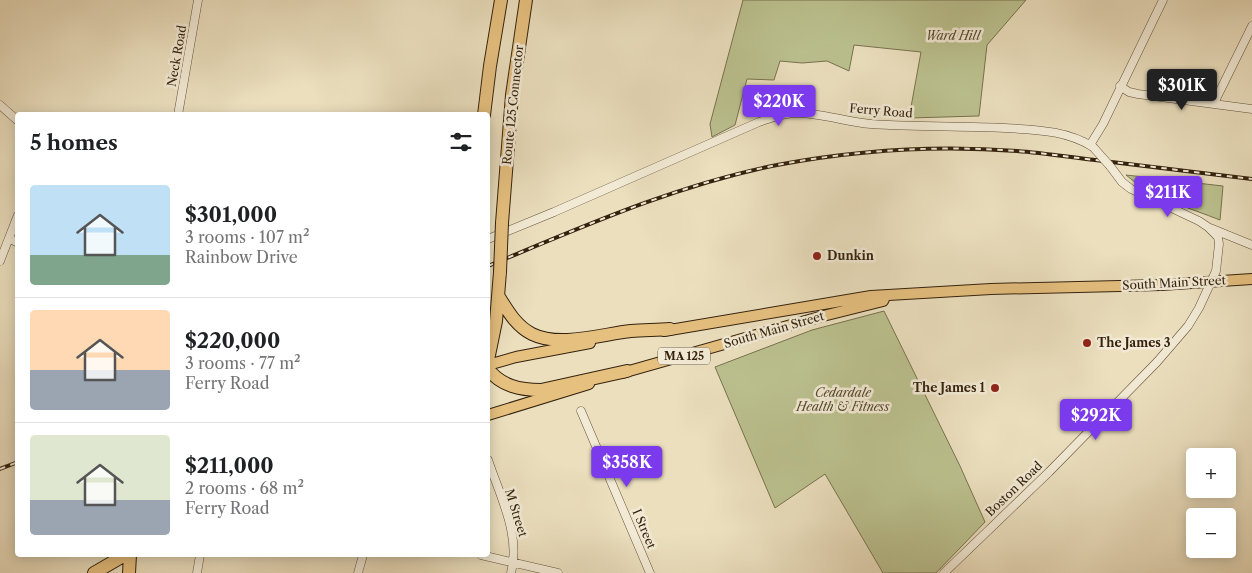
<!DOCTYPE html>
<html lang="en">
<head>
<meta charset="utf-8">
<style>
	:root { --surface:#fff; --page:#f2f2f2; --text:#202124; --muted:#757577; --line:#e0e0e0; --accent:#7c3aed }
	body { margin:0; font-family:"Libre Caslon Text",serif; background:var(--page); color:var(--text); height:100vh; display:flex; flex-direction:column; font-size:19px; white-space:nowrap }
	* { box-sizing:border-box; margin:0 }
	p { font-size:16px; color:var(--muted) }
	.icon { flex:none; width:28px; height:28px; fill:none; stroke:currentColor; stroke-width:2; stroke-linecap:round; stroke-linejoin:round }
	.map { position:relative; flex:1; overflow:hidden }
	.panel { position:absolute; left:15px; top:112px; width:475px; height:445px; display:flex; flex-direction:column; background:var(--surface); border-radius:5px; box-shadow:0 2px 12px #0003 }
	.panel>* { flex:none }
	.controls { position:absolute; left:1186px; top:448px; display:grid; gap:10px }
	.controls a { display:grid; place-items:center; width:50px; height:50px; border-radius:5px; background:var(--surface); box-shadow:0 2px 12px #0003; font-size:25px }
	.price { position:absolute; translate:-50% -42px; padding:0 11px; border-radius:5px; background:var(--accent); color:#fff; font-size:16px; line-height:32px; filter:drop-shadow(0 1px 2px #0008) }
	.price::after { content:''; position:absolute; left:50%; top:30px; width:15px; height:11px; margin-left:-8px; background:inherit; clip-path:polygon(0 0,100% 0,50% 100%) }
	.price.on { background:#222; color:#fff }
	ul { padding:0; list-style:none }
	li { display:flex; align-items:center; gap:15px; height:125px; padding:0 15px }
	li+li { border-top:1px solid var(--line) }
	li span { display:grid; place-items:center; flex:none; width:140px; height:100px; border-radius:5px; color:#555 }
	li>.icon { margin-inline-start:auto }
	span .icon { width:60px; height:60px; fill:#fffc; stroke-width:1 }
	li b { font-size:21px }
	h2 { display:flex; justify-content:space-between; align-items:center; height:60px; padding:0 15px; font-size:21px }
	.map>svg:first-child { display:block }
	.green { fill:#bbc18f; stroke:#78724e }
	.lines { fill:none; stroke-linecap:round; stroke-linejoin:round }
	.minor-casing { stroke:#62513a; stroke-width:9 }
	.major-casing { stroke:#34220e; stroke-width:12 }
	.highway-casing { stroke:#34220e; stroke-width:14 }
	.minor { stroke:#f2ead5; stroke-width:8 }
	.major { stroke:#e6c07f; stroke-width:10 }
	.highway { stroke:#e6c07f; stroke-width:12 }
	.rail-casing { stroke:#34220e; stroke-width:4 }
	.rail { stroke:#f2ead5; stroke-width:2; stroke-dasharray:5.5; stroke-linecap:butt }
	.minor-bridge-casing { stroke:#62513a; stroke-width:9; stroke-linecap:butt }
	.highway-bridge-casing { stroke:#34220e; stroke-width:14; stroke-linecap:butt }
	.minor-bridge { stroke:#f2ead5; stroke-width:8 }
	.highway-bridge { stroke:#e6c07f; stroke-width:12 }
	.poi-dot { fill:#8f2418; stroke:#f2ead5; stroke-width:2 }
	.labels { text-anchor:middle; stroke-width:5; stroke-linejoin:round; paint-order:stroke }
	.shield { fill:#f2ead5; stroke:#6d5e4a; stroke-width:1 }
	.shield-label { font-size:11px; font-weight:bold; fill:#34220e }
	.park-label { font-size:12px; font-style:italic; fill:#564a2e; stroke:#f2ead5 }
	.street-label { font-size:12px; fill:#34220e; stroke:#f2ead5 }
	.poi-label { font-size:12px; font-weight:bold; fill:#34220e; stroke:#f2ead5; text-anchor:start }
</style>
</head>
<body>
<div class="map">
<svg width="1252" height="573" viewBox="0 0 1252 573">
	<rect width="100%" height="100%" fill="#ebdfbe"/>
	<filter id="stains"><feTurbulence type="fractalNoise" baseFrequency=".004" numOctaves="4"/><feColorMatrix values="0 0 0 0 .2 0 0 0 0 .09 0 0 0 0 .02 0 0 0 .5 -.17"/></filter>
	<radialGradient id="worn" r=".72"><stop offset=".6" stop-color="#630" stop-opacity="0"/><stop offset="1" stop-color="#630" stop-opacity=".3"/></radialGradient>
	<path class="green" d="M 743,0 L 1026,0 L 987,45 L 979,116 L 909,118 L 921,52 L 854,45 L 849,71 L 827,61 L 802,63 L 780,61 L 774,80 L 747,79 L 735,125 L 712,137 L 710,124 Z
		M 1126,175 L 1223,186 L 1220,220 C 1190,208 1150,197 1126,175 Z
		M 884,311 L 960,466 L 985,522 L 936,573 L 883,573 L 825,474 L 775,508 L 715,367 L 812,330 Z"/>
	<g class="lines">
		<defs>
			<path id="minor" d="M 1120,86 L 1129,92 L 1138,94 L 1252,109
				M 1214,103 L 1252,26
				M 0,105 L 18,121
				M 178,115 L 198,0
				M 1090,145 L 1103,124 L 1163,0
				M 1210,228 L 1252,245
				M 9,238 L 18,243
				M 488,239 L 554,212 L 759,122 C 771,118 783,113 796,113 C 822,113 846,122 871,124 C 916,127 960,126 1005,128 C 1036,130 1066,130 1093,147
				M 0,261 L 18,215
				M 581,411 L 650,573
				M 488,460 C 500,496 521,535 511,573
				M 481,555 L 558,573
				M 197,573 L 200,555
				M 358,573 L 363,555
				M 944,573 L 1049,472 L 1157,362 L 1188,326 L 1199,308 L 1216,271 L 1219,244 L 1218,237 L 1208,227 L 1199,221 L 1131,189 L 1122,182 L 1110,166"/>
			<path id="major" d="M 664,331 L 871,296 L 991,289 L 1161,285 L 1252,279
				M 488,365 L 516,357 L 590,343
				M 622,373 L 823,316 L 883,301 L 884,299
				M 488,415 L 589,384"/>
			<path id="highway" d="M 484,115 L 490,66 L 501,0
				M 502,223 L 512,95 L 526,0
				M 499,297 C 508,311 516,326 532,334 C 560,348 602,334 631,331 C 644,330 657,330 670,329
				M 488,360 L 496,321 L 500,272
				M 488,369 C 501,386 520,390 541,390 L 627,371
				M 94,573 L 125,555
				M 129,573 L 130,555"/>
		</defs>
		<use href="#minor" class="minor-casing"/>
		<use href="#major" class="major-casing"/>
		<use href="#highway" class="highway-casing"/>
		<use href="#minor" class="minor"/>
		<use href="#major" class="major"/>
		<use href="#highway" class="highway"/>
		<defs>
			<path id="rail" d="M 488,266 C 582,227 676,185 777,165 C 856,150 938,145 1017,151 C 1043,153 1069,157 1095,160 C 1148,166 1200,173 1252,179
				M 0,469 L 18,462"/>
		</defs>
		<use href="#rail" class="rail-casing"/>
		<use href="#rail" class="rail"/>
		<defs>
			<path id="minor-bridge" d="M 1093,147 L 1110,166"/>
			<path id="highway-bridge" d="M 500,272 L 502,223"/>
		</defs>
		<use href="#minor-bridge" class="minor-bridge-casing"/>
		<use href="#highway-bridge" class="highway-bridge-casing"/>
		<use href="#minor-bridge" class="minor-bridge"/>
		<use href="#highway-bridge" class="highway-bridge"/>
	</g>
	<g class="poi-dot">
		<circle cx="817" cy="256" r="5"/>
		<circle cx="1087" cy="343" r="5"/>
		<circle cx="995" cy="388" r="5"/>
	</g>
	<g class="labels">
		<rect class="shield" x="658" y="347.5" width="52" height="17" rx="4"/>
		<g class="shield-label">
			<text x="684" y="360">MA 125</text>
		</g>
		<g class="park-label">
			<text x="953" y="40">Ward Hill</text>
			<text x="843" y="397">Cedardale<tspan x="843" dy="14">Health &amp; Fitness</tspan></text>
		</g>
		<g class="street-label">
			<text transform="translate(177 56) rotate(-80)" y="4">Neck Road</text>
			<text transform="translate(513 105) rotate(-84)" y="4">Route 125 Connector</text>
			<text transform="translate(881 111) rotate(5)" y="4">Ferry Road</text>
			<text transform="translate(1174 283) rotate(-3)" y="4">South Main Street</text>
			<text transform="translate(774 330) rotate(-16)" y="4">South Main Street</text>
			<text transform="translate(1014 489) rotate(-44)" y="4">Boston Road</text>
			<text transform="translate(516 513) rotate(73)" y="4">M Street</text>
			<text transform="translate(644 529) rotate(67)" y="4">I Street</text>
		</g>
		<g class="poi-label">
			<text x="827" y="260">Dunkin</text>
			<text x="1097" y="347">The James 3</text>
			<text x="985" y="392" text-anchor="end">The James 1</text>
		</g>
	</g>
	<rect width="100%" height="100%" filter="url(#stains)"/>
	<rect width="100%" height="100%" fill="url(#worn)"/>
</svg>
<div class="controls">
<a>+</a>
<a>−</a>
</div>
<b class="price on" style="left:1182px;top:111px">$301K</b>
<b class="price" style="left:779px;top:127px">$220K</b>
<b class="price" style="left:1168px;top:218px">$211K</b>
<b class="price" style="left:1096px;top:441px">$292K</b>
<b class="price" style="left:627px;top:488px">$358K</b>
<section class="panel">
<h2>5 homes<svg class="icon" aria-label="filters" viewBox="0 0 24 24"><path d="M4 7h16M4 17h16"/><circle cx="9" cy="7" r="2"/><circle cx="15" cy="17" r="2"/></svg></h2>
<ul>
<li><span style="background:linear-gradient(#bfe0f5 70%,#7fa58c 0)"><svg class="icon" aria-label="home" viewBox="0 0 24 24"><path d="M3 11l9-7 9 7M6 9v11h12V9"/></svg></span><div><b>$301,000</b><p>3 rooms · 107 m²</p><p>Rainbow Drive</p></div></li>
<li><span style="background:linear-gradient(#ffd9b3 60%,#9aa5b1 0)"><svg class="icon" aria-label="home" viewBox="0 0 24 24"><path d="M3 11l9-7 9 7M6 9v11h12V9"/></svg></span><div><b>$220,000</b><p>3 rooms · 77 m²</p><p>Ferry Road</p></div></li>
<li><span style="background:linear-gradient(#dfe7d0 65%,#9aa5b1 0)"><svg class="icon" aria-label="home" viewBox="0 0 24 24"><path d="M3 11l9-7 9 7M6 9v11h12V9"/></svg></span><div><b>$211,000</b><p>2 rooms · 68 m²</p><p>Ferry Road</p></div></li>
</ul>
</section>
</div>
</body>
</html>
